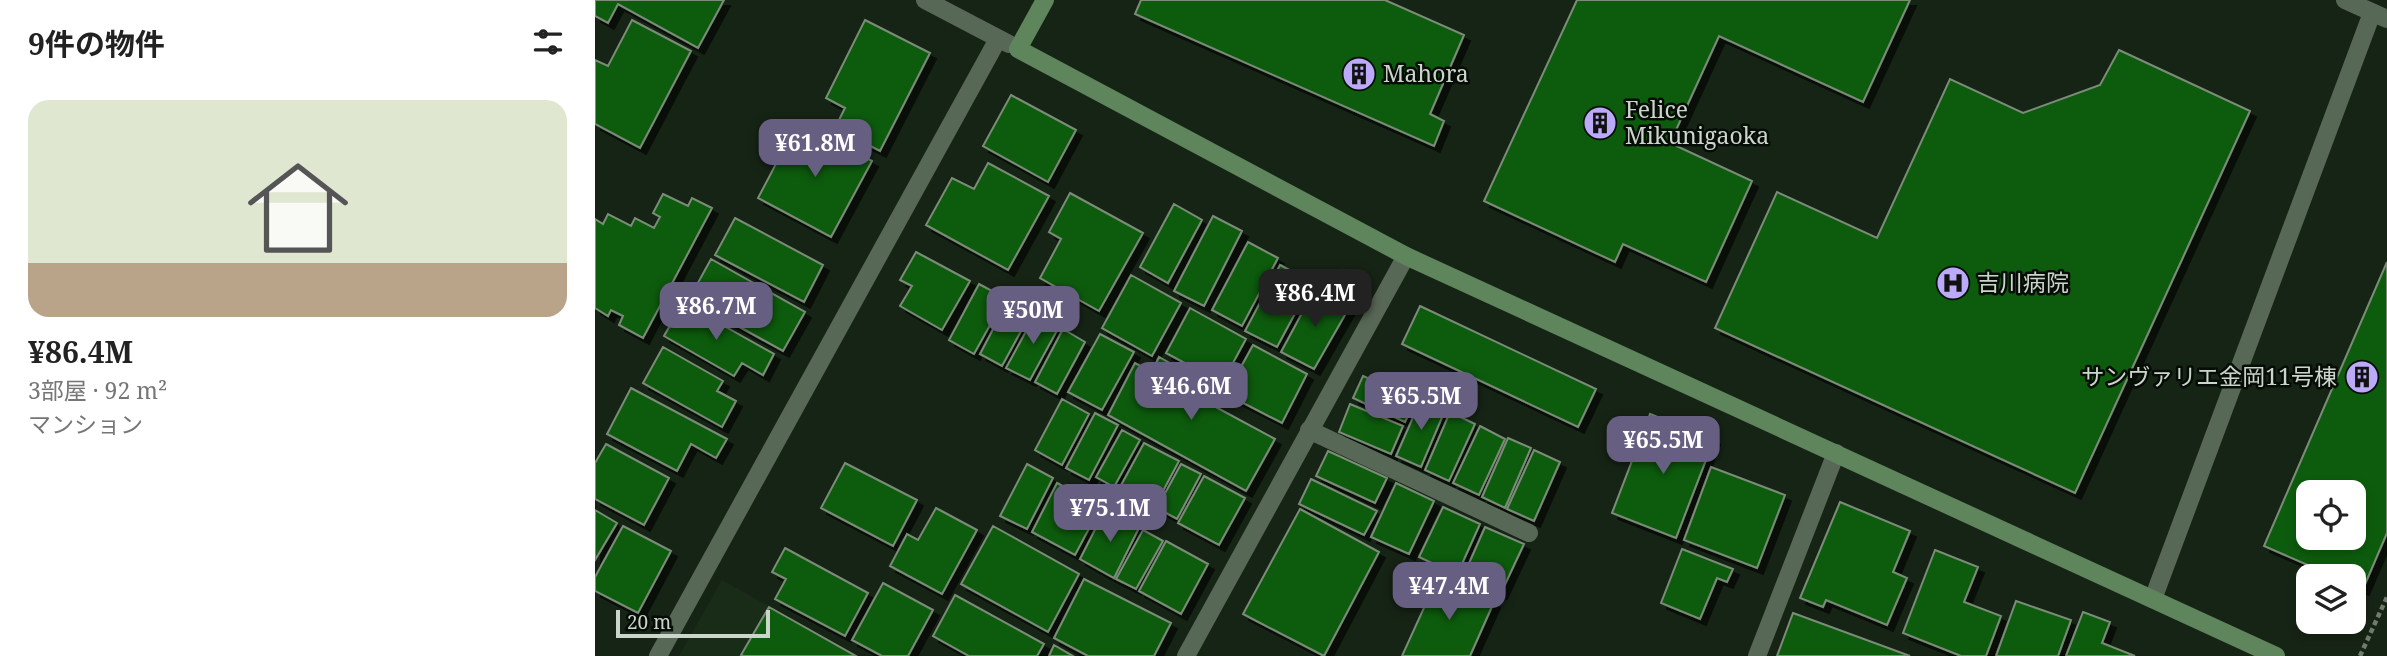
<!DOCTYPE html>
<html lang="ja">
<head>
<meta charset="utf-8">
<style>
	:root { --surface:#fff; --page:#f6f6f6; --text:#222; --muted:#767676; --line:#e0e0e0; --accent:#665f82 }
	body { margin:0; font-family:"Noto Serif","Noto Sans JP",serif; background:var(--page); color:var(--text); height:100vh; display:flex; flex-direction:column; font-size:26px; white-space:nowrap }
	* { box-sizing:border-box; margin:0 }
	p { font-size:23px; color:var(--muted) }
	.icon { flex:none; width:38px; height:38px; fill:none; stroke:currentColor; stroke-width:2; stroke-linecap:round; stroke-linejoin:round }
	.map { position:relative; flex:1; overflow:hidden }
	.side { display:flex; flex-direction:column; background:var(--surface); width:595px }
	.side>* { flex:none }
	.fabs { position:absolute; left:1701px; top:480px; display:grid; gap:14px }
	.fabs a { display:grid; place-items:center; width:70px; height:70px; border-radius:14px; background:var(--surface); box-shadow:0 4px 10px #0003; font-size:35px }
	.scale { position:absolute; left:21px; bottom:18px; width:154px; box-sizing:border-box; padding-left:7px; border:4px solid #ccd5cb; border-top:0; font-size:19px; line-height:24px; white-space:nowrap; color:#ccd5cb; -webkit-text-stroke:5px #060c06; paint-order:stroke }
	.price { position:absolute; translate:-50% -60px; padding:0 16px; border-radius:14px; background:var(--accent); color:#fff; font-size:23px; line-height:46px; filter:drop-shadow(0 2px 4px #0008) }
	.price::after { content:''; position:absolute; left:50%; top:42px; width:21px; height:16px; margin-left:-10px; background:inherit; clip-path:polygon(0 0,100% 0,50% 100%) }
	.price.selected { background:#222; color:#fff }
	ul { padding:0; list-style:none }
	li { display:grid; align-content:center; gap:14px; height:371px; padding:0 28px }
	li+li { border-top:2px solid var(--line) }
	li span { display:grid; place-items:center; height:217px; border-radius:21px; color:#555 }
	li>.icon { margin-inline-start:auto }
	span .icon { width:126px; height:126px; fill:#fffc; stroke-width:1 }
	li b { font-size:30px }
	h2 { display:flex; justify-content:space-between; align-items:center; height:84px; padding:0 28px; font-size:30px }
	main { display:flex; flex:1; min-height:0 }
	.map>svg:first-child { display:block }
	.built { fill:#192c18 }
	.building { fill:#0f5b10; stroke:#7b8c79; stroke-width:2; fill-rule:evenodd; filter:url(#shadow) }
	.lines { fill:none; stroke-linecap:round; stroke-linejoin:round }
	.path { stroke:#707c6f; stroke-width:4.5; stroke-dasharray:5 3.5; stroke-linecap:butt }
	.lane { stroke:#586856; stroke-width:18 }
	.street { stroke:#586856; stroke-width:18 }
	.secondary { stroke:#5f855c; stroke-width:18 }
	.labels { text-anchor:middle; stroke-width:5; stroke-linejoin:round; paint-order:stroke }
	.poi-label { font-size:23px; fill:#ccd5cb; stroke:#060c06; text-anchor:start }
</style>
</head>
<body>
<main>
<section class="side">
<h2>9件の物件<svg class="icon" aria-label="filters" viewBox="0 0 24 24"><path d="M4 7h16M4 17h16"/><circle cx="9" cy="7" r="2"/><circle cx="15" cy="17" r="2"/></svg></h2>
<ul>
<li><span style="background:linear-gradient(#dfe7d0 75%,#b9a48a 0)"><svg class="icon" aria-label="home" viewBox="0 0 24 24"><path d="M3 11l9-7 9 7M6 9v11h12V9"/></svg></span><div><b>¥86.4M</b><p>3部屋 · 92 m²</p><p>マンション</p></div></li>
</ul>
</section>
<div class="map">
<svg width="1792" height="656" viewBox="0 0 1792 656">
	<defs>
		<filter id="shadow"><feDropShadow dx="6" dy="6" stdDeviation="0" flood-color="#0009"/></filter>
	</defs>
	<rect width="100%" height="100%" fill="#162415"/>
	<path class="built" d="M 127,580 L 263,656 L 84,656 Z"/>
	<path class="building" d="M 0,0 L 129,0 L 103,48 L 23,4 L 13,23 L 0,16 Z
		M 546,0 L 790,0 L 869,35 L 835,114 L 849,121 L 839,146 L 540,14 Z
		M 982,0 L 1315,0 L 1268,102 L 1124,36 L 1075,143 L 1157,181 L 1111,282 L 1028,244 L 1020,262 L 889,201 Z
		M 37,20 L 96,51 L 45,148 L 0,124 L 0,60 L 13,66 Z
		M 270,20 L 335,53 L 285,151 L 240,128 L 250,108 L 231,98 Z
		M 1524,50 L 1655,111 L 1480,493 L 1120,328 L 1182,192 L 1282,238 L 1355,79 L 1428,113 L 1505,85 Z
		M 416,95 L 481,130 L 453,182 L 388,146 Z
		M 203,122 L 277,161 L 236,237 L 163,198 Z
		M 393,163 L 454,196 L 413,270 L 331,225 L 357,178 L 379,189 Z
		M 475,193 L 548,233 L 504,311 L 445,278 L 466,239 L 454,232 Z
		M 68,194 L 93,206 L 97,198 L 117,208 L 48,338 L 24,325 L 28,316 L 16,310 L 13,316 L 0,308 L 0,219 L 8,224 L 13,214 L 36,226 L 40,218 L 59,228 L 65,217 L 58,213 Z
		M 579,204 L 607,220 L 573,283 L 545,267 Z
		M 618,216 L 647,231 L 609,306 L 579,291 Z
		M 140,218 L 228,265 L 209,302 L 120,255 Z
		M 653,242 L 683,258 L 647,326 L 617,310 Z
		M 321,252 L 375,281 L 347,330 L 305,306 L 317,286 L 305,280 Z
		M 116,259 L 210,312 L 188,351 L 94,299 Z
		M 1792,262 L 1792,533 L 1768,589 L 1759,585 L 1759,576 L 1738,576 L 1669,546 ZM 1713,492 L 1759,492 L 1759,537 L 1713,537 Z
		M 685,265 L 717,282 L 682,347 L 650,331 Z
		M 748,270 L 765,278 L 756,296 L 739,288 Z
		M 536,275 L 586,303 L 557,356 L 507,328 Z
		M 384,284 L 410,298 L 379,354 L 354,340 Z
		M 720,289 L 754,308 L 719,369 L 686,352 Z
		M 415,297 L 438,309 L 407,366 L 385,354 Z
		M 88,303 L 179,354 L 168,375 L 147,363 L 139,376 L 69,336 Z
		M 825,306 L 1001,389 L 983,427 L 807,344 Z
		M 595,308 L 651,339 L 627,383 L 571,353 Z
		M 441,313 L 465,325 L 435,380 L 411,368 Z
		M 468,329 L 490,342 L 462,394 L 440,382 Z
		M 505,334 L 539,352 L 507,410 L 473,392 Z
		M 658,345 L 712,374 L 687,423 L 631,394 Z
		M 68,347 L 128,381 L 122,391 L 141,401 L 127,427 L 48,383 Z
		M 564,357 L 625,391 L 617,405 L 680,439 L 651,491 L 513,415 L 540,363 L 557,372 Z
		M 768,376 L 821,399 L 810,422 L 758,398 Z
		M 36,388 L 132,439 L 121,458 L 96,444 L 82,471 L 12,434 Z
		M 827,397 L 851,408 L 826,467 L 801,456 Z
		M 467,399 L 494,414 L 467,465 L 440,450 Z
		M 755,404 L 808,426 L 796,454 L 744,432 Z
		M 855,412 L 880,424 L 854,481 L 830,470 Z
		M 500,413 L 523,425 L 494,480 L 471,468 Z
		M 1055,414 L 1119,439 L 1081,538 L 1017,513 Z
		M 885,426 L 910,439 L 884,495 L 858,483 Z
		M 527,430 L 545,440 L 519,487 L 501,477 Z
		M 913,438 L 936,448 L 910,508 L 887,497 Z
		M 549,443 L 584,461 L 559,508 L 524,489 Z
		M 11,444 L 74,478 L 49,525 L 0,499 L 0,463 Z
		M 939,450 L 965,462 L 939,521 L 912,509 Z
		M 733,451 L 792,478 L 780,503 L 721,476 Z
		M 250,463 L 322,500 L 298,546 L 226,508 Z
		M 432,464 L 458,478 L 432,529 L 405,516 Z
		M 586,464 L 606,474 L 582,519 L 562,508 Z
		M 1116,467 L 1190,495 L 1162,568 L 1089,540 Z
		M 609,476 L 650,498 L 624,545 L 583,523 Z
		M 716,479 L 782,511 L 769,535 L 704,504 Z
		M 462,483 L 506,506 L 480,555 L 437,532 Z
		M 801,483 L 839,501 L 814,554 L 776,537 Z
		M 1245,502 L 1315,531 L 1298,572 L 1312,578 L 1292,625 L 1231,600 L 1228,607 L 1205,598 Z
		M 848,507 L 885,524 L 862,575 L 824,557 Z
		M 341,508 L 382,530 L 347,594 L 295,566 L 312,534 L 323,540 Z
		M 705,509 L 784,552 L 729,656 L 648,614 Z
		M 0,510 L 22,523 L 0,560 Z
		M 510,510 L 544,528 L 519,578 L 485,559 Z
		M 28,526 L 76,551 L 43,613 L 0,591 L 0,577 Z
		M 398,526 L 484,574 L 453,632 L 366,584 Z
		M 890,527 L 929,544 L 906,593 L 868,577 Z
		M 548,530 L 568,541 L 541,589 L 521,579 Z
		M 571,541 L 613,564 L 586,614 L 544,591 Z
		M 190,548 L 273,593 L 250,636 L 180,599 L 191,579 L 177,572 Z
		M 1087,549 L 1138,569 L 1132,582 L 1122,578 L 1105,619 L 1066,603 Z
		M 1340,550 L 1383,567 L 1369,602 L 1406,616 L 1391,656 L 1366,656 L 1308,633 Z
		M 843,577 L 899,602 L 875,656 L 807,656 Z
		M 489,579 L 576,623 L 559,656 L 493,656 L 459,638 Z
		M 288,583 L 338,610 L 313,656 L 287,656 L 257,640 Z
		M 360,595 L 449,644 L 442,656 L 374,656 L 338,636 Z
		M 1421,601 L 1476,620 L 1463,656 L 1401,656 Z
		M 174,607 L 261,656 L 148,656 L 146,655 Z
		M 1488,612 L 1515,622 L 1507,643 L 1540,656 L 1471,656 Z
		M 1198,613 L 1315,656 L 1182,656 Z
		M 459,645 L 478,656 L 454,656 Z"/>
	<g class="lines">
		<path class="path" d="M 1765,656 L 1792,597"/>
		<path class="lane" d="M 714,430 L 934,533"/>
		<path class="street" d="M 330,0 L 414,44
			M 1750,0 L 1792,19
			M 1558,599 L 1777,13
			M 63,656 L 403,39
			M 591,656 L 811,256
			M 1162,656 L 1241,453"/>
		<path class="secondary" d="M 450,0 L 423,49 L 811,256 L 1681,656"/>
	</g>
	<defs>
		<symbol id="building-disc" viewBox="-11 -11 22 22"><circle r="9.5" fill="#baaaf7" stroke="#060c06"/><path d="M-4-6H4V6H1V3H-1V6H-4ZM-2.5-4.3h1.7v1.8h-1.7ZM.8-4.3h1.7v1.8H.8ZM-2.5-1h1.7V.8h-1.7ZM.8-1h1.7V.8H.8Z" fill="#111"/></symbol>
		<symbol id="hospital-disc" viewBox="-11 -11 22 22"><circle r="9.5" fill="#baaaf7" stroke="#060c06"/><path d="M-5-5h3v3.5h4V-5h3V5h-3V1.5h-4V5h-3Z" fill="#111"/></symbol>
	</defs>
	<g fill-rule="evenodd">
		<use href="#building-disc" x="745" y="55" width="38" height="38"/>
		<use href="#building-disc" x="986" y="104" width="38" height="38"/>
		<use href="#hospital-disc" x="1339" y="264" width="38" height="38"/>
		<use href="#building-disc" x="1748" y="358" width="38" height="38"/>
	</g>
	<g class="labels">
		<g class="poi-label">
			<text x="788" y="82">Mahora</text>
			<text x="1030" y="118">Felice<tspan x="1030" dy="26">Mikunigaoka</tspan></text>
			<text x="1382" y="291">吉川病院</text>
			<text x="1742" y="385" text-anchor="end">サンヴァリエ金岡11号棟</text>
		</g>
	</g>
</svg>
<div class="fabs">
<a><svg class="icon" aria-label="locate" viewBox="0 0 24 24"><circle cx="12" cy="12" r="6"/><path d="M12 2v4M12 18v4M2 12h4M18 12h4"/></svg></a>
<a><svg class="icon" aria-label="layers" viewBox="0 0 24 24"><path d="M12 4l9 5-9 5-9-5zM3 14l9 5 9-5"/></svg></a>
</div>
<div class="scale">20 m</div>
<b class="price" style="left:220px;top:179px">¥61.8M</b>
<b class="price selected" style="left:720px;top:329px">¥86.4M</b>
<b class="price" style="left:121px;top:342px">¥86.7M</b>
<b class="price" style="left:438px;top:346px">¥50M</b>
<b class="price" style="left:596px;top:422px">¥46.6M</b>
<b class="price" style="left:826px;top:432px">¥65.5M</b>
<b class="price" style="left:1068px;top:476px">¥65.5M</b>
<b class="price" style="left:515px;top:544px">¥75.1M</b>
<b class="price" style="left:854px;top:622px">¥47.4M</b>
</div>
</main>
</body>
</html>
